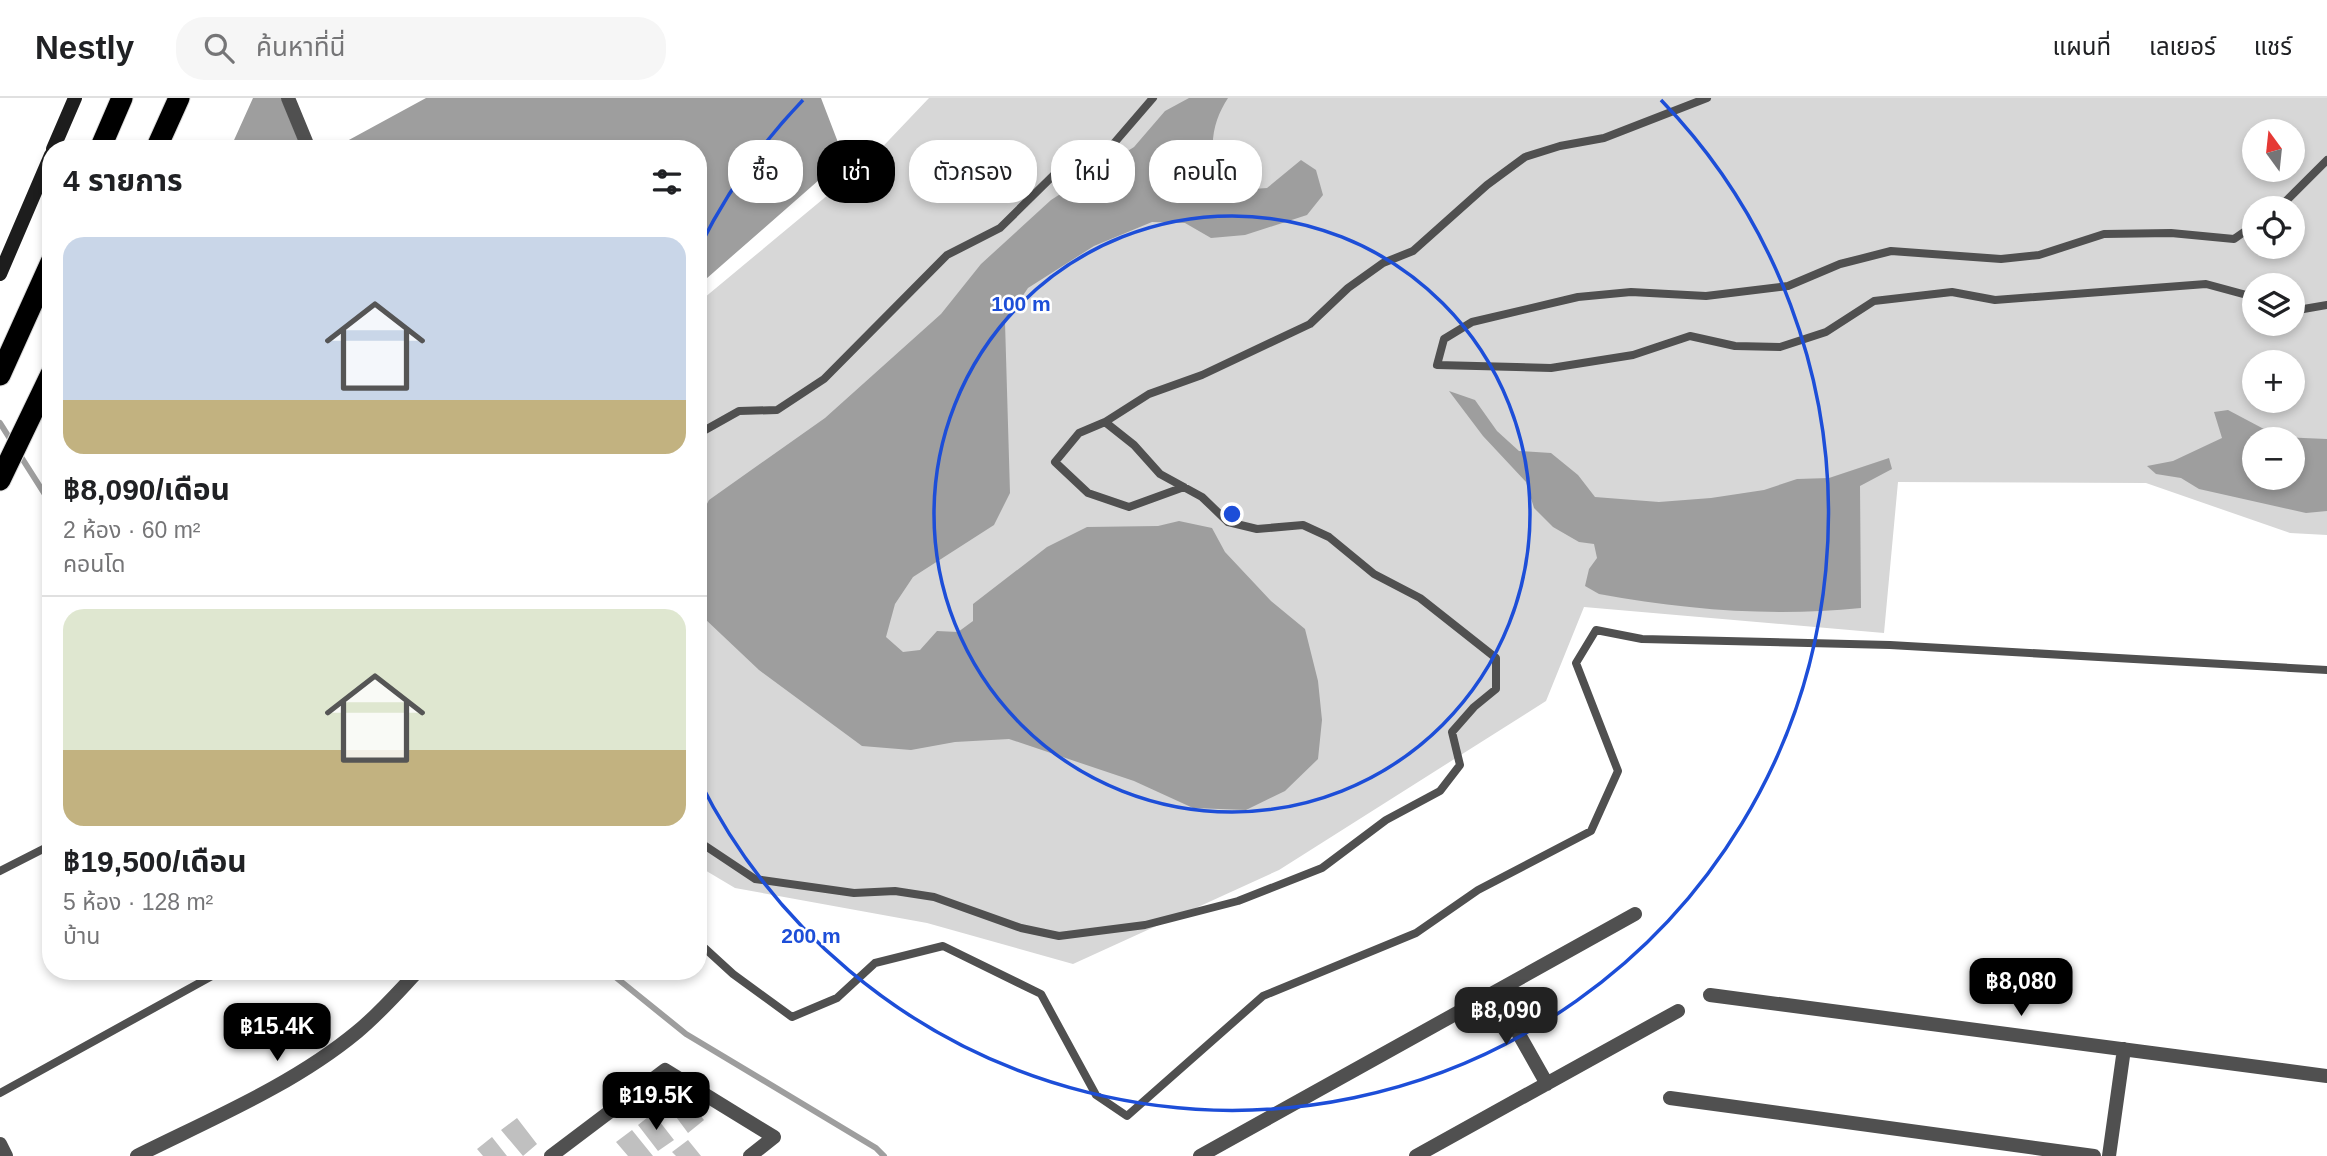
<!DOCTYPE html>
<html lang="th">
<head>
<meta charset="utf-8">
<style>
	:root { --surface:#fff; --page:#f6f6f6; --text:#202124; --muted:#757577; --line:#e0e0e0; --accent:#000 }
	body { margin:0; font-family:Arial,"Noto Sans Thai",sans-serif; background:var(--page); color:var(--text); height:100vh; display:flex; flex-direction:column; font-size:26px; white-space:nowrap }
	* { box-sizing:border-box; margin:0 }
	p { font-size:23px; color:var(--muted) }
	.icon { flex:none; width:38px; height:38px; fill:none; stroke:currentColor; stroke-width:2; stroke-linecap:round; stroke-linejoin:round }
	.map { position:relative; flex:1; overflow:hidden }
	.side { position:absolute; left:42px; top:42px; width:665px; height:840px; display:flex; flex-direction:column; background:var(--surface); border-radius:28px; box-shadow:0 4px 10px #0003 }
	.side>* { flex:none }
	.hud { position:absolute; left:728px; top:42px; width:665px; height:63px; display:flex; gap:14px }
	.needle { width:46px; rotate:345deg }
	.tools { position:absolute; left:2242px; top:21px; display:grid; gap:14px }
	.tools a { display:grid; place-items:center; width:63px; height:63px; border-radius:50%; background:var(--surface); box-shadow:0 4px 10px #0003; font-size:35px }
	.price { position:absolute; translate:-50% -60px; padding:0 16px; border-radius:14px; background:var(--accent); color:#fff; font-size:23px; line-height:46px; filter:drop-shadow(0 2px 4px #0008) }
	.price::after { content:''; position:absolute; left:50%; top:42px; width:21px; height:16px; margin-left:-10px; background:inherit; clip-path:polygon(0 0,100% 0,50% 100%) }
	.price.current { background:#222; color:#fff }
	ul { padding:0; list-style:none }
	li { display:grid; align-content:center; gap:14px; height:371px; padding:0 21px }
	li+li { border-top:2px solid var(--line) }
	li span { display:grid; place-items:center; height:217px; border-radius:21px; color:#555 }
	li>.icon { margin-inline-start:auto }
	span .icon { width:126px; height:126px; fill:#fffc; stroke-width:1 }
	li b { font-size:30px }
	h2 { display:flex; justify-content:space-between; align-items:center; height:84px; padding:0 21px; font-size:30px }
	.tag { padding:0 24px; border-radius:28px; background:var(--surface); box-shadow:0 4px 10px #0003; font-size:24px; line-height:63px }
	.tag.current { background:var(--accent); color:#fff }
	header { display:flex; align-items:center; gap:42px; box-sizing:border-box; height:98px; padding:0 35px; background:var(--surface); border-bottom:2px solid var(--line) }
	header strong { font-size:33px }
	nav { display:flex; gap:38px; margin-inline-start:auto; font-size:24px }
	.search { width:490px; height:63px; background:var(--page); display:flex; align-items:center; gap:18px; box-sizing:border-box; padding:0 24px; border-radius:28px; color:var(--muted); font-size:26px }
	.map>svg:first-child { display:block }
	.green { fill:#d7d7d7; fill-rule:evenodd }
	.water { fill:#9e9e9e; fill-rule:evenodd }
	.lines { fill:none; stroke-linecap:round; stroke-linejoin:round }
	.stream { stroke:#9e9e9e; stroke-width:6 }
	.building { fill:#c0c0c0 }
	.motorway-casing { stroke:#dbdbdb; stroke-width:23 }
	.service { stroke:#505050; stroke-width:8 }
	.minor { stroke:#505050; stroke-width:14 }
	.tertiary { stroke:#505050; stroke-width:14 }
	.secondary { stroke:#1d1d1d; stroke-width:14 }
	.motorway { stroke:#000; stroke-width:21 }
	.ring { fill:none; stroke:#1d4ed8; stroke-width:3.5 }
	.centre { fill:#1d4ed8; stroke:#fff; stroke-width:3.5 }
	.ring-label { font-size:21px; text-anchor:middle; font-weight:bold; fill:#1d4ed8; stroke:#fff; stroke-width:5; stroke-linejoin:round; paint-order:stroke }
</style>
</head>
<body>
<header>
<strong>Nestly</strong>
<div class="search"><svg class="icon" aria-label="search" viewBox="0 0 24 24"><circle cx="10" cy="10" r="6"/><path d="M15 15l6 6"/></svg>ค้นหาที่นี่</div>
<nav><a>แผนที่</a><a>เลเยอร์</a><a>แชร์</a></nav>
</header>
<div class="map">
<svg width="2327" height="1058" viewBox="0 0 2327 1058">
	<rect width="100%" height="100%" fill="#fff"/>
	<path class="green" d="M 929,0 L 2327,0 L 2327,437 L 2290,435 L 2146,385 L 1898,384 L 1884,535 L 1584,509 L 1546,603 L 1279,772 L 1073,866 L 927,825 L 735,790 L 698,768 L 698,205 L 870,62 ZM 2254,33 L 2292,33 L 2292,72 L 2254,72 ZM 2254,110 L 2292,110 L 2292,149 L 2254,149 ZM 2254,187 L 2292,187 L 2292,226 L 2254,226 ZM 2254,264 L 2292,264 L 2292,303 L 2254,303 ZM 2254,341 L 2292,341 L 2292,380 L 2254,380 Z"/>
	<path class="water" d="M 253,0 L 281,0 L 302,51 L 230,51 Z
		M 426,0 L 821,0 L 844,60 L 698,188 L 698,51 L 344,51 L 347,43 Z
		M 1189,0 L 1228,0 C 1214,21 1207,49 1219,73 C 1223,80 1233,87 1239,92 L 1267,90 L 1301,62 L 1316,72 L 1323,97 L 1307,117 L 1245,137 L 1211,140 L 1185,125 L 1152,124 L 1094,148 L 1028,190 L 1005,224 L 1010,395 L 994,427 L 913,479 L 895,506 L 886,539 L 903,554 L 920,552 L 937,533 L 958,534 L 973,523 L 973,506 L 1047,449 L 1087,429 L 1158,428 L 1179,423 L 1212,430 L 1225,454 L 1271,503 L 1305,531 L 1318,583 L 1322,622 L 1318,661 L 1285,693 L 1246,712 L 1193,710 L 1134,683 L 1009,641 L 955,644 L 911,652 L 862,648 L 759,572 L 704,520 L 698,505 L 698,423 L 709,402 L 825,320 L 941,216 L 981,166 L 1051,102 L 1134,49 L 1165,13 Z
		M 1449,293 L 1475,302 L 1497,333 L 1519,353 L 1551,355 L 1578,377 L 1595,399 L 1659,404 L 1711,400 L 1764,392 L 1797,381 L 1829,380 L 1889,360 L 1892,371 L 1860,388 L 1861,510 C 1772,519 1687,512 1599,496 L 1585,488 L 1589,471 L 1597,460 L 1594,446 L 1579,444 L 1553,429 L 1534,410 L 1526,384 L 1483,338 Z
		M 2228,312 L 2279,339 L 2327,341 L 2327,413 L 2306,415 L 2199,391 L 2181,380 L 2156,376 L 2147,368 L 2173,363 L 2222,340 L 2214,314 ZM 2292,341 L 2292,380 L 2254,380 L 2254,341 Z"/>
	<g class="lines">
		<path class="stream" d="M 0,325 L 12,344
			M 18,354 L 51,406
			M 608,873 L 686,936 L 876,1050 L 884,1058"/>
	</g>
	<path class="building" d="M 683,996 L 704,1022 L 688,1035 L 668,1008 Z
		M 653,1015 L 674,1042 L 658,1053 L 638,1027 Z
		M 517,1020 L 537,1046 L 523,1058 L 501,1032 Z
		M 632,1032 L 653,1058 L 628,1058 L 616,1044 Z
		M 492,1039 L 507,1058 L 483,1058 L 477,1051 Z
		M 688,1042 L 701,1058 L 676,1058 L 672,1054 Z"/>
	<g class="lines">
		<defs>
			<path id="motorway" d="M 100,51 L 122,0
				M 156,51 L 179,0
				M 0,277 L 51,164
				M 0,382 L 51,276"/>
		</defs>
		<use href="#motorway" class="motorway-casing"/>
		<path class="service" d="M 2279,110 L 2327,62
			M 2254,127 L 2234,141 L 2171,135 L 2104,136 L 2039,157 L 2001,161 L 1891,153 L 1840,166 L 1788,188 L 1706,198 L 1631,194 L 1578,199 L 1472,224 L 1444,241 L 1437,267 L 1551,270 L 1633,257 L 1690,238 L 1735,248 L 1780,249 L 1826,234 L 1874,203 L 1952,194 L 1995,202 L 2206,186 L 2254,199
			M 2292,213 L 2327,207
			M 1105,324 L 1079,335 L 1055,364 L 1088,395 L 1129,409 L 1184,389
			M 698,336 L 739,313 L 777,312 L 824,281 L 947,157 L 1000,130 L 1068,63 L 1109,51 L 1153,0
			M 698,743 L 755,781 L 854,795 L 895,793 L 934,799 L 1021,830 L 1059,838 L 1145,827 L 1238,803 L 1322,770 L 1386,722 L 1440,693 L 1460,667 L 1452,634 L 1474,609 L 1496,591 L 1496,560 L 1420,500 L 1374,476 L 1329,439 L 1303,427 L 1257,431 L 1228,424 L 1202,399 L 1160,376 L 1134,347 L 1105,324 L 1149,296 L 1202,277 L 1310,226 L 1348,190 L 1383,165 L 1413,153 L 1487,87 L 1525,59 L 1560,48 L 1604,40 L 1707,0
			M 0,773 L 51,747
			M 698,844 L 733,876 L 792,919 L 837,900 L 875,865 L 943,848 L 1041,896 L 1096,997 L 1127,1018 L 1263,898 L 1416,835 L 1478,792 L 1591,733 L 1618,673 L 1576,565 L 1596,532 L 1642,541 L 1890,547 L 2327,572
			M 0,995 L 221,873"/>
		<path class="minor" d="M 288,0 L 309,51
			M 1495,894 L 1547,986
			M 1710,897 L 2327,978
			M 1670,1000 L 2094,1058
			M 137,1058 C 211,1021 293,987 357,934 C 379,916 398,894 418,873
			M 551,1058 L 665,972 L 774,1039 L 750,1058
			M 1200,1058 L 1635,816
			M 1416,1058 L 1678,913
			M 2109,1058 L 2124,951"/>
		<path class="tertiary" d="M 0,1046 L 6,1058"/>
		<path class="secondary" d="M 53,51 L 75,0
			M 0,176 L 51,57"/>
		<use href="#motorway" class="motorway"/>
	</g>
	<g class="ring">
		<circle cx="1232" cy="416" r="298"/>
		<path d="M699 150A596 596 0 0 1 803 2M1661 2A596 596 0 1 1 699 682"/>
	</g>
	<circle cx="1232" cy="416" r="10" class="centre"/>
	<g class="ring-label">
		<text x="1021" y="213">100 m</text>
		<text x="811" y="845">200 m</text>
	</g>
</svg>
<div class="tools">
<a><svg class="needle" viewBox="-14 -14 28 28"><path d="M0-13l5 13h-10z" fill="#e53935"/><path d="M0 13l5-13h-10z" fill="#757577"/></svg></a>
<a><svg class="icon" aria-label="locate" viewBox="0 0 24 24"><circle cx="12" cy="12" r="6"/><path d="M12 2v4M12 18v4M2 12h4M18 12h4"/></svg></a>
<a><svg class="icon" aria-label="layers" viewBox="0 0 24 24"><path d="M12 4l9 5-9 5-9-5zM3 14l9 5 9-5"/></svg></a>
<a>+</a>
<a>−</a>
</div>
<b class="price" style="left:2021px;top:920px">฿8,080</b>
<b class="price current" style="left:1506px;top:949px">฿8,090</b>
<b class="price" style="left:277px;top:965px">฿15.4K</b>
<b class="price" style="left:656px;top:1034px">฿19.5K</b>
<div class="hud">
<a class="tag">ซื้อ</a>
<a class="tag current">เช่า</a>
<a class="tag">ตัวกรอง</a>
<a class="tag">ใหม่</a>
<a class="tag">คอนโด</a>
</div>
<section class="side">
<h2>4 รายการ<svg class="icon" aria-label="filters" viewBox="0 0 24 24"><path d="M4 7h16M4 17h16"/><circle cx="9" cy="7" r="2"/><circle cx="15" cy="17" r="2"/></svg></h2>
<ul>
<li><span style="background:linear-gradient(#c9d6e8 75%,#c2b280 0)"><svg class="icon" aria-label="home" viewBox="0 0 24 24"><path d="M3 11l9-7 9 7M6 9v11h12V9"/></svg></span><div><b>฿8,090/เดือน</b><p>2 ห้อง · 60 m²</p><p>คอนโด</p></div></li>
<li><span style="background:linear-gradient(#dfe7d0 65%,#c2b280 0)"><svg class="icon" aria-label="home" viewBox="0 0 24 24"><path d="M3 11l9-7 9 7M6 9v11h12V9"/></svg></span><div><b>฿19,500/เดือน</b><p>5 ห้อง · 128 m²</p><p>บ้าน</p></div></li>
</ul>
</section>
</div>
</body>
</html>
